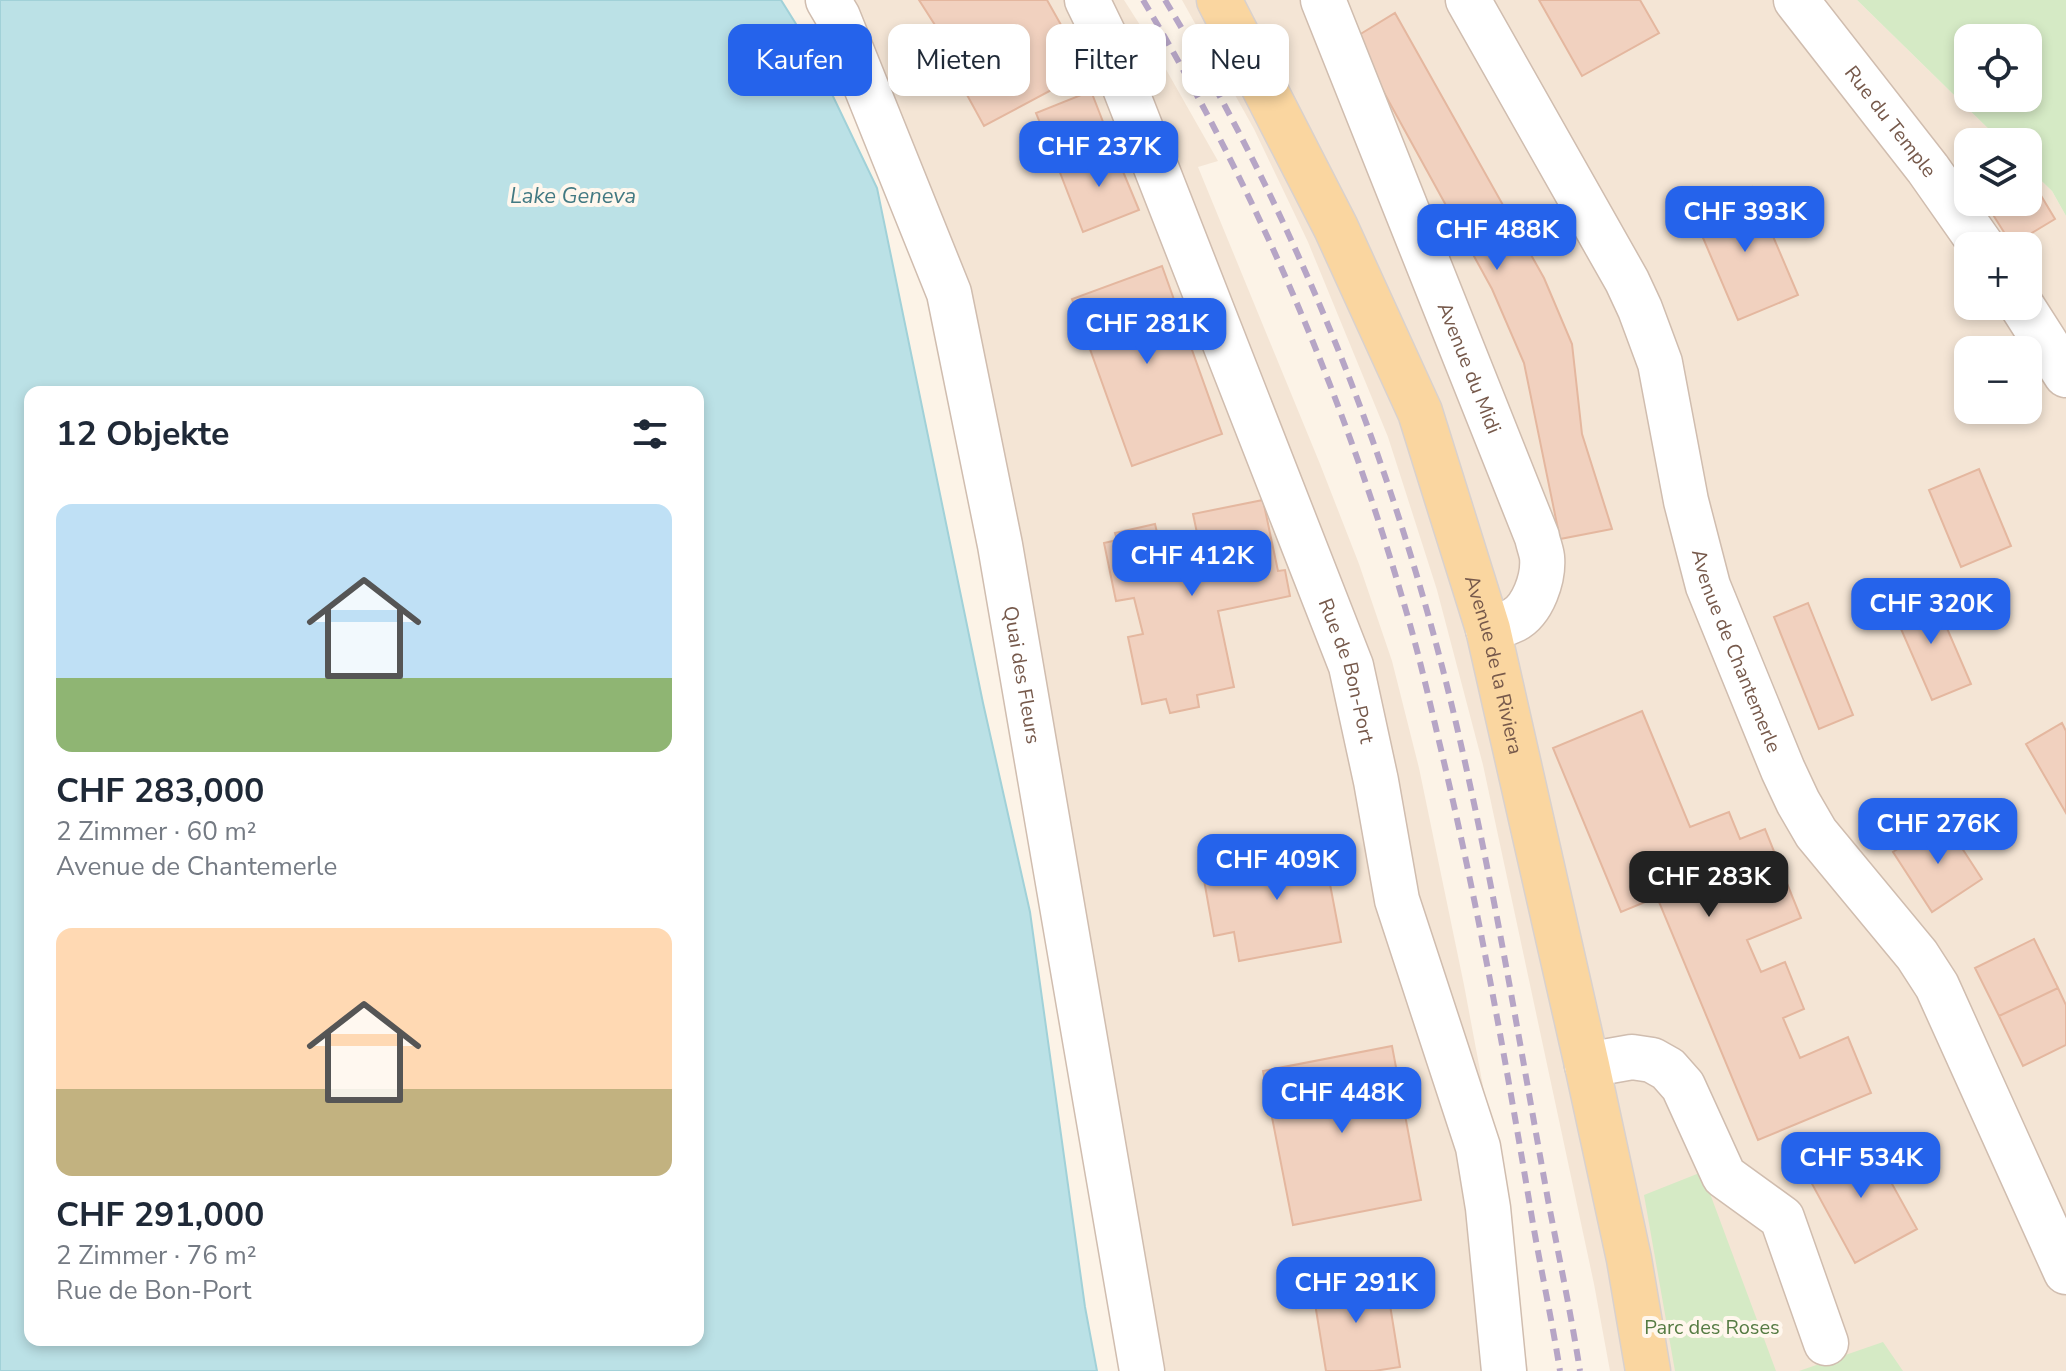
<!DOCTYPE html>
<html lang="de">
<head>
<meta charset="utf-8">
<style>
	:root { --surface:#fff; --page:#f6f6f7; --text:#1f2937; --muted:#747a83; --accent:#2563eb }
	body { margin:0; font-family:"Nunito Sans",sans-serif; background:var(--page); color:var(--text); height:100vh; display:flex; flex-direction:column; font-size:30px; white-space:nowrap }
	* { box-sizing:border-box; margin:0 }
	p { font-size:26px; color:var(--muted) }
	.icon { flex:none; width:44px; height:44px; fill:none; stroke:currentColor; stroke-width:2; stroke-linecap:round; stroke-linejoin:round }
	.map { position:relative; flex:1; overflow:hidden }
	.sheet { position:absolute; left:24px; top:386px; width:680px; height:960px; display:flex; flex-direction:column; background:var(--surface); border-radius:16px; box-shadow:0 4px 12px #0003 }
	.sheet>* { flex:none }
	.guide { position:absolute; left:728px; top:24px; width:760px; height:72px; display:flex; gap:16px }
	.tools { position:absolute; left:1954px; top:24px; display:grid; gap:16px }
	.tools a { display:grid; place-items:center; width:88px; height:88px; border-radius:16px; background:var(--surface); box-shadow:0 4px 12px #0003; font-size:40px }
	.price { position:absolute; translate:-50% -68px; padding:0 18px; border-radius:16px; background:var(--accent); color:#fff; font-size:26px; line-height:52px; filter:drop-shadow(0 2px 4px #0008) }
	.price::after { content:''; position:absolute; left:50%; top:48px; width:24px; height:18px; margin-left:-12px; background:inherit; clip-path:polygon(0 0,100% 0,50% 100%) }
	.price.current { background:#222; color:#fff }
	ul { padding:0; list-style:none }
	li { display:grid; align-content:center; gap:16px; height:424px; padding:0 32px }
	li span { display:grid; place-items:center; height:248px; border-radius:16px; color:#555 }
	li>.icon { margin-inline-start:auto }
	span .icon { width:144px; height:144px; fill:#fffc; stroke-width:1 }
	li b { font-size:34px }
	h2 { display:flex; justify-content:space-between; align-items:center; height:96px; padding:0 32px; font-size:34px }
	.tag { padding:0 28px; border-radius:16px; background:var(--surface); box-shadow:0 4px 12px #0003; font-size:28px; line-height:72px }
	.tag.current { background:var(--accent); color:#fff }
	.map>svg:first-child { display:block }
	.residential { fill:#f4e5d5; fill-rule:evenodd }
	.green { fill:#d5eac5; fill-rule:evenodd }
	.water { fill:#bbe1e6; stroke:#a1d1d8; stroke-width:2; fill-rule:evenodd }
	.building { fill:#f1d1bf; stroke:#e4b79f; stroke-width:2 }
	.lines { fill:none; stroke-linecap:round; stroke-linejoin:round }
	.minor-casing { stroke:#d0bdaf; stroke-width:47 }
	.major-casing { stroke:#d9d1cd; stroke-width:47 }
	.minor { stroke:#fff; stroke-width:44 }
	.major { stroke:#fad6a0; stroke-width:44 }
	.rail { stroke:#b6a5c6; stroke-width:6; stroke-dasharray:12 8; stroke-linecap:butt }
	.labels { text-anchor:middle; stroke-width:8; stroke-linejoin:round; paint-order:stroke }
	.street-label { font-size:20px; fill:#76594b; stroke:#fff7ed }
	.park-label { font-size:20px; fill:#557b43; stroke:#fff7ed }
	.water-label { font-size:22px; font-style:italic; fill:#427982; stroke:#fff7ed }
</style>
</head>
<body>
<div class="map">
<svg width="2066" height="1371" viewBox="0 0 2066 1371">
	<rect width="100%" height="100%" fill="#fcf3e7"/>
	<path class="residential" d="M 828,0 L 1124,0 L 1147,36 L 1218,161 L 1198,167 L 1320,464 L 1359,564 L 1392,661 L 1419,768 L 1464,985 L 1504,1198 L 1528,1371 L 1142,1371 L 949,293 Z
		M 1182,0 L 1857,0 L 2002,142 L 1968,142 L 1968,202 L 2028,202 L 2028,168 L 2052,191 L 2066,216 L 2066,1371 L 1610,1371 L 1594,1284 L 1483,765 L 1437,590 L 1388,437 L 1308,242 L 1254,129 ZM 1968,246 L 2028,246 L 2028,306 L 1968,306 ZM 1968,350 L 2028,350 L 2028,410 L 1968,410 Z"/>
	<path class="green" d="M 1857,0 L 2066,0 L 2066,216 L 2052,191 L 2028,168 L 2028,142 L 2002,142 ZM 1968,38 L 2028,38 L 2028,98 L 1968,98 Z
		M 1702,1172 L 1776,1371 L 1675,1371 L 1644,1195 Z
		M 1883,1342 L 1903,1371 L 1799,1371 Z"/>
	<path class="water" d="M 0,0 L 781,0 L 806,40 L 877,188 L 983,703 L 1030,912 L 1085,1307 L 1097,1371 L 0,1371 ZM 30,392 L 698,392 L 698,1340 L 30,1340 Z"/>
	<path class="building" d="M 919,0 L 1047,0 L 1087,71 L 984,126 L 943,51 L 949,47 Z
		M 1539,0 L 1640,0 L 1659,33 L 1582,76 Z
		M 1395,13 L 1544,278 L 1572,344 L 1582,434 L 1612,529 L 1560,539 L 1524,363 L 1492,289 L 1354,38 Z
		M 1091,91 L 1112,145 L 1059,170 L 1036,113 Z
		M 1112,145 L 1139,210 L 1083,232 L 1059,170 Z
		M 2028,174 L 2055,219 L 2012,245 L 1985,202 L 2028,202 Z
		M 1752,187 L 1798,295 L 1738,320 L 1692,212 Z
		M 1162,266 L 1222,434 L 1132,466 L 1072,299 Z
		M 1979,469 L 2011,546 L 1961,567 L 1929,490 Z
		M 1263,500 L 1278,571 L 1285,570 L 1290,596 L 1218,611 L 1234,687 L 1197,695 L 1199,707 L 1170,713 L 1166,699 L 1142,704 L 1128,637 L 1143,634 L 1134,598 L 1116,601 L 1104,543 L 1117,540 L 1115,533 L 1155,524 L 1159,541 L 1197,533 L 1193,514 Z
		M 1922,593 L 1929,609 L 1937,605 L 1971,684 L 1932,700 L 1891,606 Z
		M 1808,603 L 1853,715 L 1819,729 L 1774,617 Z
		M 1642,711 L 1690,827 L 1729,812 L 1740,839 L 1765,829 L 1801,918 L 1747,940 L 1761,972 L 1785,962 L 1804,1009 L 1783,1018 L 1800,1058 L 1848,1037 L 1871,1093 L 1758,1140 L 1657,897 L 1621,912 L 1553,748 Z
		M 2062,723 L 2066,731 L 2066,813 L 2026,744 Z
		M 1943,819 L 1982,879 L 1932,912 L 1893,852 Z
		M 1321,837 L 1341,942 L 1239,961 L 1234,932 L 1214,936 L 1204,880 L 1261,869 L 1258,848 Z
		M 2034,939 L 2058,988 L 1999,1016 L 1975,968 Z
		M 2058,988 L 2066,1005 L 2066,1045 L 2023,1066 L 1999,1016 Z
		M 1392,1046 L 1421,1200 L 1293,1225 L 1263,1071 Z
		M 1866,1137 L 1917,1229 L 1855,1263 L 1805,1171 Z
		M 1385,1274 L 1400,1367 L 1374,1371 L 1326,1371 L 1312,1285 Z"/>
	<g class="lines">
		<defs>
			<g id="minor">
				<path id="s1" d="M 828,0 L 838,17 L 949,293 L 1000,545 L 1142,1371"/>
				<path id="s2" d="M 1087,0 L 1105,37 L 1351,666 L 1376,781 L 1397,900 L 1478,1147 L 1488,1208 L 1504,1371"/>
				<path id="s3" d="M 1323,0 L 1537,537 C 1538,543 1541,550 1542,557 C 1544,578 1533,610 1514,620 C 1506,624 1496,626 1488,629"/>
				<path id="s4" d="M 1468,0 L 1627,281 L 1640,309 L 1660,363 L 1686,501 L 1708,586 L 1783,770 L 1798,802 L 1816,833 L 1917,955 L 1937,986 L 2066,1272"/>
				<path id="s5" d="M 1796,0 L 1928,169 L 1982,246"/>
				<path d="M 2022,306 L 2066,375"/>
				<path d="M 1587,1065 L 1632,1057 L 1652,1060 L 1668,1069 L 1683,1086 L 1724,1176 L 1782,1218 L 1826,1343"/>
			</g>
			<g id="major">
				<path id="s6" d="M 1219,0 L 1336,228 L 1420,412 L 1488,629 L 1587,1065 L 1629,1259 L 1648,1371"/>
			</g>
		</defs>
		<use href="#minor" class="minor-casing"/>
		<use href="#major" class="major-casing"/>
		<use href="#minor" class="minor"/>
		<use href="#major" class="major"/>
		<path class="rail" d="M 1143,0 C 1254,186 1341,389 1402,597 C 1416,643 1427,690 1438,737 C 1475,890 1503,1045 1529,1200 C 1538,1257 1551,1314 1560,1371
			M 1165,0 C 1290,208 1384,439 1444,674 C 1488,848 1516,1024 1548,1200 C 1559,1257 1571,1314 1580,1371"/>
	</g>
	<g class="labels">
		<g class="street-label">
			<text dy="7" stroke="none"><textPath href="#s5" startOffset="154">Rue du Temple</textPath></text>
			<text dy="7" stroke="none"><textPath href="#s3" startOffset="396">Avenue du Midi</textPath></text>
			<text dy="7" stroke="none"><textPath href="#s4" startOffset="710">Avenue de Chantemerle</textPath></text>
			<text dy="7" stroke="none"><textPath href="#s6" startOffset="722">Avenue de la Riviera</textPath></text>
			<text dy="7" stroke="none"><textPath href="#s2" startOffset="720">Rue de Bon-Port</textPath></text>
			<text dy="7" stroke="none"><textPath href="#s1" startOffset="706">Quai des Fleurs</textPath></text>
		</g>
		<g class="park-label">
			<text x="1712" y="1334">Parc des Roses</text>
		</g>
		<g class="water-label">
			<text x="573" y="203">Lake Geneva</text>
		</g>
	</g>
</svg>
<div class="tools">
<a><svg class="icon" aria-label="locate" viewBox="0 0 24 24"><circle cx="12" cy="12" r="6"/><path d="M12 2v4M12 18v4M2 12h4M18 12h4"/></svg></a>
<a><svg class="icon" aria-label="layers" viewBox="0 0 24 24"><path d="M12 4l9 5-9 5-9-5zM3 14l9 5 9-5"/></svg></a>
<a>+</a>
<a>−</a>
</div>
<b class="price" style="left:1099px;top:189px">CHF 237K</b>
<b class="price" style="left:1745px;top:254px">CHF 393K</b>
<b class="price" style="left:1497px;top:272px">CHF 488K</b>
<b class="price" style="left:1147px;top:366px">CHF 281K</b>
<b class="price" style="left:1192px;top:598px">CHF 412K</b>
<b class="price" style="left:1931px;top:646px">CHF 320K</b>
<b class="price" style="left:1938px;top:866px">CHF 276K</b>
<b class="price" style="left:1277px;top:902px">CHF 409K</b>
<b class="price current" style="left:1709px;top:919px">CHF 283K</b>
<b class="price" style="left:1342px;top:1135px">CHF 448K</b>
<b class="price" style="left:1861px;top:1200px">CHF 534K</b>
<b class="price" style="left:1356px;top:1325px">CHF 291K</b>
<div class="guide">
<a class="tag current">Kaufen</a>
<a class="tag">Mieten</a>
<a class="tag">Filter</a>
<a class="tag">Neu</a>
</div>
<section class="sheet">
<h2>12 Objekte<svg class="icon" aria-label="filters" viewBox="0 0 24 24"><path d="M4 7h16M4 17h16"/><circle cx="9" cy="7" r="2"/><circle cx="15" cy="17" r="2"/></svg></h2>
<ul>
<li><span style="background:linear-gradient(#bfe0f5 70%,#8fb573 0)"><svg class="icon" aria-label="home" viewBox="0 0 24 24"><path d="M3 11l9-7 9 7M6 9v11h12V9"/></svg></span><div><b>CHF 283,000</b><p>2 Zimmer · 60 m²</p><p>Avenue de Chantemerle</p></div></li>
<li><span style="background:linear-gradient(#ffd9b3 65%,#c2b280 0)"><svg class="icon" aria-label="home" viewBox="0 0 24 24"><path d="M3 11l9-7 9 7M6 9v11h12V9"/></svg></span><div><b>CHF 291,000</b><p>2 Zimmer · 76 m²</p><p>Rue de Bon-Port</p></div></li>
</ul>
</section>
</div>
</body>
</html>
